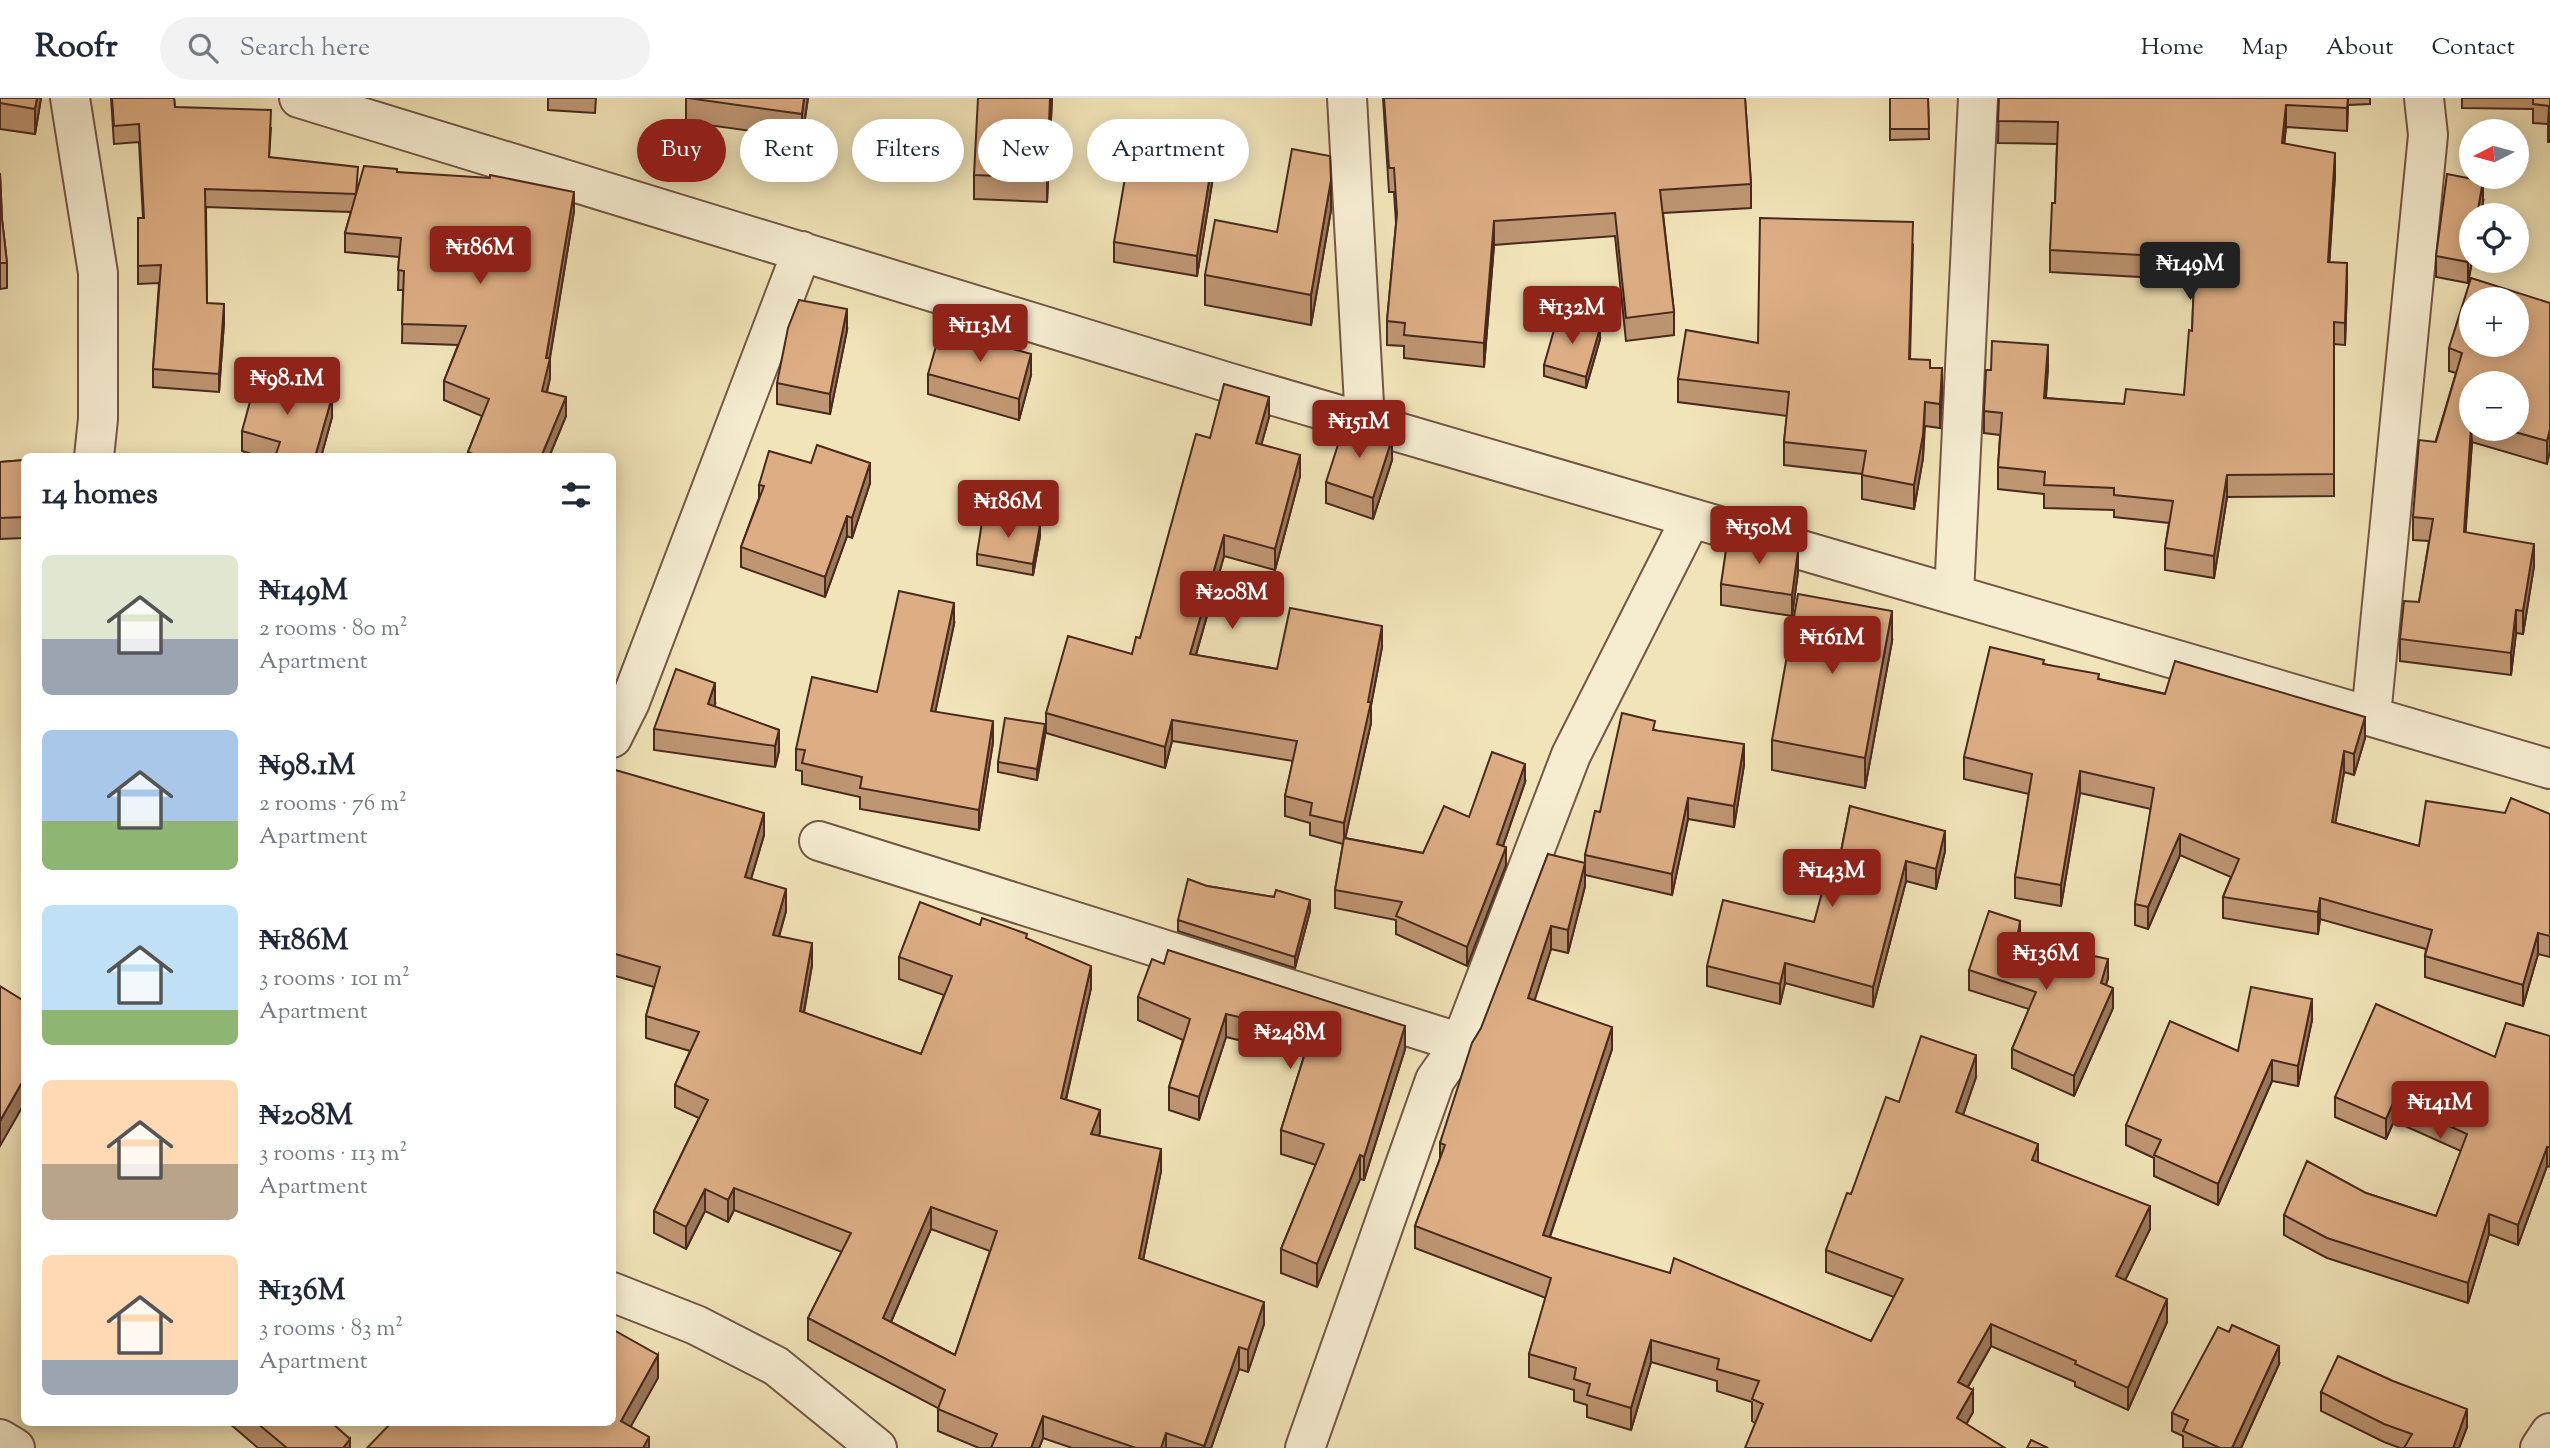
<!DOCTYPE html>
<html lang="en">
<head>
<meta charset="utf-8">
<style>
	:root { --surface:#fff; --page:#f2f2f3; --text:#1f2937; --muted:#747a83; --line:#e0e1e3; --accent:#8f2418 }
	body { margin:0; font-family:"Sorts Mill Goudy",serif; background:var(--page); color:var(--text); height:100vh; display:flex; flex-direction:column; font-size:26px; white-space:nowrap }
	* { box-sizing:border-box; margin:0 }
	p { font-size:23px; color:var(--muted) }
	.icon { flex:none; width:38px; height:38px; fill:none; stroke:currentColor; stroke-width:2; stroke-linecap:round; stroke-linejoin:round }
	.map { position:relative; flex:1; overflow:hidden }
	.panel { position:absolute; left:21px; top:355px; width:595px; height:973px; display:flex; flex-direction:column; background:var(--surface); border-radius:10px; box-shadow:0 4px 18px #0003 }
	.panel>* { flex:none }
	.top-card { position:absolute; left:637px; top:21px; width:665px; height:63px; display:flex; gap:14px }
	.needle { width:46px; rotate:264deg }
	.buttons { position:absolute; left:2459px; top:21px; display:grid; gap:14px }
	.buttons a { display:grid; place-items:center; width:70px; height:70px; border-radius:50%; background:var(--surface); box-shadow:0 4px 18px #0003; font-size:35px }
	.price { position:absolute; translate:-50% -60px; padding:0 16px; border-radius:7px; background:var(--accent); color:#fff; font-size:23px; line-height:46px; filter:drop-shadow(0 2px 4px #0008) }
	.price::after { content:''; position:absolute; left:50%; top:42px; width:21px; height:16px; margin-left:-10px; background:inherit; clip-path:polygon(0 0,100% 0,50% 100%) }
	.price.selected { background:#222; color:#fff }
	ul { padding:0; list-style:none }
	li { display:flex; align-items:center; gap:21px; height:175px; padding:0 21px }
	li span { display:grid; place-items:center; flex:none; width:196px; height:140px; border-radius:10px; color:#555 }
	li>.icon { margin-inline-start:auto }
	span .icon { width:84px; height:84px; fill:#fffc; stroke-width:1 }
	li b { font-size:30px }
	h2 { display:flex; justify-content:space-between; align-items:center; height:84px; padding:0 21px; font-size:30px }
	.pill { padding:0 24px; border-radius:32px; background:var(--surface); box-shadow:0 4px 18px #0003; font-size:24px; line-height:63px }
	.pill.selected { background:var(--accent); color:#fff }
	header { display:flex; align-items:center; gap:42px; box-sizing:border-box; height:98px; padding:0 35px; background:var(--surface); border-bottom:2px solid var(--line) }
	header strong { font-size:33px }
	nav { display:flex; gap:38px; margin-inline-start:auto; font-size:24px }
	.search { width:490px; height:63px; background:var(--page); display:flex; align-items:center; gap:18px; box-sizing:border-box; padding:0 24px; border-radius:38px; color:var(--muted); font-size:26px }
	.map>svg:first-child { display:block }
	.lines { fill:none; stroke-linecap:round; stroke-linejoin:round }
	.minor-casing { stroke:#725844; stroke-width:42 }
	.minor { stroke:#f6edd1; stroke-width:38 }
	.wall { fill:#be9672; stroke:#482a1e; stroke-width:2; fill-rule:evenodd }
	.shaded-wall { fill:#9b7a5c; stroke:#482a1e; stroke-width:2 }
	.building { fill:#ddae84; stroke:#482a1e; stroke-width:2; fill-rule:evenodd }
</style>
</head>
<body>
<header>
<strong>Roofr</strong>
<div class="search"><svg class="icon" aria-label="search" viewBox="0 0 24 24"><circle cx="10" cy="10" r="6"/><path d="M15 15l6 6"/></svg>Search here</div>
<nav><a>Home</a><a>Map</a><a>About</a><a>Contact</a></nav>
</header>
<div class="map">
<svg width="2550" height="1350" viewBox="0 0 2550 1350">
	<rect width="100%" height="100%" fill="#f1e4b8"/>
	<filter id="stains"><feTurbulence type="fractalNoise" baseFrequency=".00286" numOctaves="4"/><feColorMatrix values="0 0 0 0 .2 0 0 0 0 .09 0 0 0 0 .02 0 0 0 .5 -.17"/></filter>
	<radialGradient id="worn" r=".72"><stop offset=".6" stop-color="#630" stop-opacity="0"/><stop offset="1" stop-color="#630" stop-opacity=".3"/></radialGradient>
	<g class="lines">
		<defs>
			<path id="minor" d="M 70,0 L 98,175 L 98,321 L 94,359
				M 299,0 L 1230,285 L 2550,671
				M 1347,0 L 1365,324
				M 1954,496 L 1978,0
				M 2371,618 L 2428,37 L 2424,0
				M 612,640 L 630,604 L 802,153
				M 819,743 L 1461,945
				M 612,1194 L 696,1227 L 776,1268 L 877,1350
				M 0,1341 L 15,1350
				M 1305,1350 L 1435,982 L 1461,945 L 1571,657 L 1691,420
				M 2540,1350 L 2550,1335"/>
		</defs>
		<use href="#minor" class="minor-casing"/>
		<use href="#minor" class="minor"/>
	</g>
	<path class="wall" d="M 0,0 L 41,0 L 35,36 L 0,31 Z
		M 111,0 L 174,0 L 175,9 L 271,30 L 269,59 L 358,90 L 397,74 L 574,113 L 550,260 L 550,280 L 547,294 L 566,318 L 549,359 L 468,359 L 468,354 L 482,318 L 444,302 L 444,283 L 458,247 L 402,245 L 403,192 L 398,192 L 399,159 L 345,154 L 345,135 L 351,114 L 206,109 L 207,205 L 224,224 L 219,294 L 153,289 L 153,271 L 159,185 L 138,186 L 138,120 L 143,120 L 139,44 L 114,46 Z
		M 548,0 L 596,0 L 595,15 L 548,12 Z
		M 686,0 L 808,0 L 802,40 L 686,24 Z
		M 1052,0 L 1047,104 L 974,101 L 974,77 Z
		M 1383,0 L 1745,0 L 1751,86 L 1751,110 L 1663,115 L 1674,214 L 1674,237 L 1626,243 L 1615,138 L 1494,147 L 1484,269 L 1404,260 L 1404,248 L 1387,247 L 1387,223 L 1396,125 L 1394,94 L 1389,94 Z
		M 1890,0 L 1928,0 L 1929,41 L 1890,42 Z
		M 1999,0 L 2370,0 L 2370,6 L 2348,7 L 2347,33 L 2286,29 L 2284,46 L 2335,77 L 2329,164 L 2347,187 L 2345,247 L 2334,246 L 2334,398 L 2227,399 L 2214,480 L 2165,472 L 2165,450 L 2169,425 L 2114,419 L 2114,412 L 2044,410 L 2044,396 L 1998,391 L 1998,369 L 2000,337 L 1984,335 L 1984,313 L 2048,269 L 2046,300 L 2124,306 L 2184,297 L 2192,233 L 2194,182 L 2050,174 L 2050,152 L 2055,105 L 2057,46 L 1998,45 Z
		M 2462,0 L 2550,0 L 2550,44 L 2548,44 L 2548,26 L 2533,25 L 2533,11 L 2462,10 Z
		M 0,75 L 2,121 L 7,165 L 7,190 L 0,191 Z
		M 1213,79 L 1197,178 L 1114,164 L 1114,144 Z
		M 2483,104 L 2468,185 L 2436,179 L 2436,158 Z
		M 1331,112 L 1311,227 L 1205,207 L 1205,177 L 1277,134 Z
		M 1913,147 L 1910,261 L 1930,270 L 1942,293 L 1940,330 L 1925,328 L 1923,360 L 1914,411 L 1862,401 L 1862,376 L 1784,367 L 1784,344 L 1787,318 L 1678,304 L 1678,281 L 1758,245 Z
		M 2550,205 L 2547,366 L 2472,344 L 2465,435 L 2534,468 L 2523,536 L 2516,535 L 2511,577 L 2400,563 L 2400,541 L 2419,504 L 2429,443 L 2413,442 L 2413,419 L 2456,275 L 2449,273 L 2449,250 ZM 2471,285 L 2516,331 L 2471,331 Z
		M 847,232 L 830,316 L 777,306 L 777,285 Z
		M 1600,241 L 1586,290 L 1544,278 L 1544,267 Z
		M 928,276 L 1031,277 L 1019,322 L 928,296 Z
		M 332,319 L 321,359 L 261,359 L 242,353 L 242,333 Z
		M 1269,319 L 1261,347 L 1300,378 L 1275,472 L 1224,458 L 1196,557 L 1277,571 L 1382,549 L 1371,607 L 1371,625 L 1345,740 L 1423,755 L 1469,719 L 1525,684 L 1503,748 L 1506,767 L 1467,868 L 1396,836 L 1396,822 L 1335,810 L 1335,792 L 1343,746 L 1310,737 L 1310,725 L 1285,718 L 1285,698 L 1293,663 L 1172,643 L 1165,670 L 1046,635 L 1046,615 L 1132,556 L 1140,540 L 1210,340 Z
		M 24,362 L 24,440 L 0,441 L 0,364 Z
		M 1392,362 L 1373,421 L 1326,405 L 1326,384 Z
		M 811,365 L 870,385 L 852,440 L 847,438 L 825,499 L 741,469 L 741,449 L 759,400 L 759,387 Z
		M 1040,438 L 1033,477 L 977,467 L 977,456 Z
		M 1798,474 L 1792,518 L 1721,507 L 1721,486 Z
		M 954,526 L 935,614 L 993,644 L 979,732 L 860,711 L 860,699 L 802,686 L 802,673 L 796,672 L 796,651 L 877,594 Z
		M 1892,543 L 1865,690 L 1772,672 L 1772,642 Z
		M 2044,566 L 2099,581 L 2365,640 L 2354,677 L 2344,674 L 2335,725 L 2419,748 L 2505,715 L 2550,716 L 2550,859 L 2538,856 L 2523,908 L 2425,879 L 2425,858 L 2426,851 L 2320,821 L 2318,836 L 2223,820 L 2223,799 L 2231,779 L 2180,757 L 2148,831 L 2135,827 L 2135,806 L 2151,711 L 2080,695 L 2061,808 L 2015,800 L 2015,779 L 2029,696 L 1964,681 L 1964,659 Z
		M 715,606 L 714,609 L 779,632 L 779,653 L 775,669 L 654,652 L 654,631 Z
		M 1655,632 L 1744,667 L 1734,729 L 1688,721 L 1672,797 L 1585,777 L 1585,757 L 1600,714 Z
		M 1045,637 L 1037,682 L 998,674 L 998,664 Z
		M 612,671 L 764,737 L 751,781 L 786,813 L 779,839 L 812,867 L 804,915 L 921,956 L 944,897 L 899,881 L 899,859 L 980,827 L 1027,841 L 1091,890 L 1066,1002 L 1100,1034 L 1099,1038 L 1161,1073 L 1143,1162 L 1264,1226 L 1248,1274 L 1239,1271 L 1211,1350 L 1072,1350 L 1043,1340 L 1039,1350 L 979,1350 L 938,1333 L 938,1310 L 808,1242 L 808,1220 L 842,1154 L 734,1112 L 728,1124 L 705,1113 L 686,1151 L 654,1135 L 654,1113 L 699,1020 L 675,1009 L 675,987 L 690,953 L 646,940 L 646,918 L 654,889 L 612,877 ZM 931,1131 L 990,1153 L 955,1257 L 891,1224 Z
		M 1850,708 L 1945,753 L 1936,791 L 1906,783 L 1873,909 L 1785,885 L 1780,906 L 1707,888 L 1707,868 L 1814,824 L 1833,794 Z
		M 1548,756 L 1585,788 L 1568,855 L 1551,851 L 1534,902 L 1612,951 L 1550,1139 L 1871,1243 L 1894,1199 L 1826,1174 L 1826,1152 L 1851,1096 L 1899,1004 L 1976,979 L 1963,1017 L 2038,1064 L 2150,1131 L 2125,1182 L 2167,1224 L 2128,1312 L 2075,1288 L 2075,1284 L 1991,1248 L 1968,1289 L 1973,1314 L 1966,1326 L 1755,1325 L 1752,1323 L 1752,1304 L 1717,1293 L 1717,1283 L 1651,1264 L 1631,1332 L 1587,1319 L 1587,1307 L 1574,1303 L 1574,1292 L 1529,1279 L 1529,1256 L 1546,1200 L 1415,1150 L 1415,1128 L 1440,1061 L 1440,1045 Z
		M 1207,788 L 1274,799 L 1310,813 L 1295,870 L 1178,833 L 1178,822 Z
		M 2020,843 L 2108,880 L 2106,887 L 2113,910 L 2074,998 L 2012,970 L 2012,951 L 2029,911 L 1969,892 L 1969,872 Z
		M 1164,866 L 1405,951 L 1364,1082 L 1360,1081 L 1317,1189 L 1281,1175 L 1281,1151 L 1316,1067 L 1281,1056 L 1281,1032 L 1304,958 L 1226,939 L 1199,1022 L 1169,1012 L 1169,989 L 1183,942 L 1138,922 L 1138,899 Z
		M 2312,922 L 2298,988 L 2272,983 L 2218,1107 L 2154,1078 L 2154,1060 L 2126,1047 L 2126,1027 L 2238,953 Z
		M 2550,938 L 2550,1069 L 2547,1068 L 2518,1147 L 2489,1136 L 2468,1205 L 2327,1160 L 2284,1137 L 2284,1117 L 2366,1095 L 2436,1118 L 2461,1053 L 2394,1023 L 2386,1041 L 2335,1019 L 2335,999 L 2495,959 Z
		M 2279,1266 L 2241,1350 L 2183,1350 L 2183,1338 L 2172,1333 L 2172,1315 Z
		M 2321,1294 L 2467,1329 L 2459,1350 L 2400,1350 L 2384,1344 L 2321,1313 Z
		M 229,1325 L 332,1325 L 350,1350 L 258,1350 Z"/>
	<path class="shaded-wall" d="M 37,0 L 41,0 L 35,36 L 35,11 Z
		M 804,0 L 808,0 L 802,40 L 802,16 Z
		M 1050,0 L 1052,0 L 1047,104 L 1047,80 Z
		M 2348,0 L 2347,33 L 2347,10 Z
		M 2286,7 L 2286,29 L 2282,67 L 2282,45 Z
		M 2335,55 L 2335,77 L 2328,186 L 2328,164 Z
		M 1213,58 L 1213,79 L 1197,178 L 1197,158 Z
		M 1331,82 L 1331,112 L 1311,227 L 1311,197 Z
		M 2483,83 L 2483,104 L 2481,117 L 2477,117 Z
		M 574,94 L 574,113 L 549,264 L 550,260 L 550,280 L 542,312 L 542,293 L 546,260 Z
		M 1494,123 L 1494,147 L 1484,269 L 1484,245 Z
		M 2471,147 L 2471,163 L 2472,163 L 2468,185 L 2468,164 Z
		M 2347,165 L 2347,187 L 2345,247 L 2345,225 Z
		M 224,206 L 224,224 L 219,294 L 219,276 Z
		M 847,211 L 847,232 L 830,316 L 830,296 Z
		M 1600,230 L 1600,241 L 1586,290 L 1586,279 Z
		M 2048,247 L 2048,269 L 2044,322 L 2044,300 Z
		M 1031,256 L 1031,277 L 1019,322 L 1019,301 Z
		M 1942,270 L 1942,293 L 1940,330 L 1940,306 Z
		M 332,299 L 332,319 L 321,359 L 315,359 Z
		M 566,299 L 566,318 L 549,359 L 541,359 Z
		M 1269,299 L 1269,319 L 1256,366 L 1256,345 Z
		M 1925,304 L 1923,360 L 1914,411 L 1914,387 Z
		M 2471,331 L 2472,344 L 2464,457 L 2464,434 Z
		M 2550,331 L 2550,353 L 2547,366 L 2547,343 Z
		M 1392,341 L 1392,362 L 1373,421 L 1373,400 Z
		M 1300,357 L 1300,378 L 1275,472 L 1275,451 Z
		M 870,365 L 870,385 L 852,440 L 852,420 Z
		M 2227,377 L 2227,399 L 2214,480 L 2214,458 Z
		M 847,418 L 847,438 L 825,499 L 825,479 Z
		M 1040,427 L 1040,438 L 1033,477 L 1033,466 Z
		M 1224,437 L 1224,458 L 1190,577 L 1190,556 Z
		M 2534,446 L 2534,468 L 2523,536 L 2523,513 Z
		M 1798,453 L 1798,474 L 1792,518 L 1792,497 Z
		M 954,505 L 954,526 L 931,634 L 931,613 Z
		M 2516,512 L 2516,535 L 2511,577 L 2511,555 Z
		M 1892,513 L 1892,543 L 1865,690 L 1865,660 Z
		M 1382,528 L 1382,549 L 1371,607 L 1371,625 L 1344,746 L 1344,725 Z
		M 715,585 L 715,606 L 708,627 L 708,606 Z
		M 2365,619 L 2365,640 L 2354,677 L 2354,656 Z
		M 1172,622 L 1172,643 L 1165,670 L 1165,649 Z
		M 993,623 L 993,644 L 979,732 L 979,712 Z
		M 1045,626 L 1045,637 L 1037,682 L 1037,671 Z
		M 779,632 L 779,653 L 775,669 L 775,648 Z
		M 1744,646 L 1744,667 L 1734,729 L 1734,708 Z
		M 2344,653 L 2344,674 L 2332,745 L 2332,724 Z
		M 1525,666 L 1525,684 L 1497,765 L 1497,746 Z
		M 2080,673 L 2080,695 L 2061,808 L 2061,787 Z
		M 1688,700 L 1688,721 L 1672,797 L 1672,776 Z
		M 764,715 L 764,737 L 745,801 L 745,779 Z
		M 1945,733 L 1945,753 L 1936,791 L 1936,771 Z
		M 2180,736 L 2180,757 L 2148,831 L 2148,809 Z
		M 1506,749 L 1506,767 L 1467,868 L 1467,849 Z
		M 1906,763 L 1906,783 L 1873,909 L 1873,889 Z
		M 1585,765 L 1585,788 L 1568,855 L 1568,832 Z
		M 786,791 L 786,813 L 773,859 L 773,837 Z
		M 2320,800 L 2320,821 L 2318,836 L 2318,814 Z
		M 1310,802 L 1310,813 L 1295,870 L 1295,859 Z
		M 2020,823 L 2020,843 L 2017,842 Z
		M 1551,828 L 1551,851 L 1528,923 L 1528,900 Z
		M 2538,835 L 2538,856 L 2523,908 L 2523,887 Z
		M 812,845 L 812,867 L 800,935 L 800,913 Z
		M 2108,861 L 2108,880 L 2101,905 L 2101,885 Z
		M 1785,865 L 1785,885 L 1780,906 L 1780,886 Z
		M 1091,868 L 1091,890 L 1061,1022 L 1061,1000 Z
		M 2113,890 L 2113,910 L 2074,998 L 2074,978 Z
		M 2312,901 L 2312,922 L 2298,988 L 2298,968 Z
		M 1226,916 L 1226,939 L 1199,1022 L 1199,999 Z
		M 1405,928 L 1405,951 L 1364,1082 L 1364,1059 Z
		M 1612,929 L 1612,951 L 1543,1159 L 1543,1137 Z
		M 1976,957 L 1976,979 L 1956,1037 L 1956,1014 Z
		M 2272,962 L 2272,983 L 2218,1107 L 2218,1086 Z
		M 24,981 L 24,1006 L 0,1048 L 0,1023 Z
		M 2394,1003 L 2394,1023 L 2386,1041 L 2386,1021 Z
		M 1100,1012 L 1100,1034 L 1091,1058 L 1091,1036 Z
		M 2038,1046 L 2038,1069 L 2032,1062 Z
		M 2547,1049 L 2547,1068 L 2518,1147 L 2518,1127 Z
		M 1161,1051 L 1161,1073 L 1139,1182 L 1139,1160 Z
		M 1360,1057 L 1360,1081 L 1317,1189 L 1317,1166 Z
		M 734,1090 L 734,1112 L 728,1124 L 728,1102 Z
		M 705,1091 L 705,1113 L 686,1151 L 686,1129 Z
		M 2150,1108 L 2150,1131 L 2116,1201 L 2116,1178 Z
		M 931,1109 L 931,1131 L 883,1242 L 883,1220 Z
		M 2489,1116 L 2489,1136 L 2468,1205 L 2468,1185 Z
		M 2167,1201 L 2167,1224 L 2128,1312 L 2128,1290 Z
		M 1264,1204 L 1264,1226 L 1248,1274 L 1248,1252 Z
		M 1991,1226 L 1991,1248 L 1958,1306 L 1958,1284 Z
		M 1651,1242 L 1651,1264 L 1631,1332 L 1631,1310 Z
		M 2279,1248 L 2279,1266 L 2241,1350 L 2232,1350 Z
		M 1239,1249 L 1239,1271 L 1211,1350 L 1204,1350 Z
		M 658,1257 L 658,1280 L 621,1346 L 621,1323 Z
		M 1973,1292 L 1973,1314 L 1957,1343 L 1957,1320 Z
		M 2467,1311 L 2467,1329 L 2459,1350 L 2453,1350 Z
		M 1043,1318 L 1043,1340 L 1039,1350 L 1031,1350 Z
		M 1166,1335 L 1166,1350 L 1161,1350 Z
		M 649,1339 L 649,1350 L 643,1350 Z
		M 350,1341 L 350,1350 L 343,1350 Z"/>
	<path class="building" d="M 0,0 L 37,0 L 35,11 L 0,5 Z
		M 112,0 L 174,0 L 175,9 L 271,12 L 269,59 L 358,69 L 356,96 L 205,91 L 207,205 L 224,206 L 219,276 L 153,271 L 161,167 L 138,168 L 138,120 L 144,120 L 139,26 L 114,28 Z
		M 688,0 L 804,0 L 802,16 Z
		M 978,0 L 1050,0 L 1047,80 L 974,77 Z
		M 1384,0 L 1745,0 L 1751,86 L 1660,92 L 1674,214 L 1626,220 L 1615,115 L 1494,123 L 1484,245 L 1404,237 L 1405,225 L 1387,223 L 1397,116 L 1394,70 L 1389,70 Z
		M 1890,0 L 1928,0 L 1929,31 L 1890,31 Z
		M 1999,0 L 2348,0 L 2347,10 L 2286,7 L 2282,45 L 2335,55 L 2328,164 L 2347,165 L 2345,225 L 2334,224 L 2334,376 L 2227,377 L 2214,458 L 2165,450 L 2173,403 L 2114,397 L 2114,390 L 2044,387 L 2045,374 L 1998,369 L 2002,315 L 1984,313 L 1986,272 L 1991,272 L 1992,243 L 2048,247 L 2044,300 L 2124,306 L 2126,291 L 2184,297 L 2189,232 L 2192,233 L 2195,160 L 2050,152 L 2052,105 L 2055,105 L 2058,24 L 1998,23 Z
		M 2533,0 L 2550,0 L 2550,25 L 2548,25 L 2549,8 L 2533,6 Z
		M 1131,45 L 1213,58 L 1197,158 L 1114,144 Z
		M 1292,51 L 1330,58 L 1331,82 L 1311,197 L 1205,177 L 1215,122 L 1277,134 Z
		M 364,68 L 397,71 L 397,74 L 490,80 L 490,77 L 574,94 L 546,260 L 550,260 L 542,293 L 566,299 L 541,359 L 469,359 L 471,355 L 468,354 L 489,301 L 444,283 L 466,228 L 402,226 L 404,173 L 398,172 L 401,140 L 345,135 Z
		M 0,75 L 2,121 L 7,165 L 0,165 Z
		M 2447,76 L 2483,83 L 2477,117 L 2471,117 L 2471,147 L 2468,164 L 2436,158 Z
		M 1760,120 L 1913,124 L 1909,261 L 1930,262 L 1930,270 L 1942,270 L 1940,306 L 1925,304 L 1923,337 L 1914,387 L 1862,377 L 1866,353 L 1784,344 L 1789,294 L 1678,281 L 1686,232 L 1758,245 Z
		M 2471,180 L 2550,205 L 2550,331 L 2547,343 L 2504,331 L 2516,331 L 2516,285 L 2471,285 L 2471,329 L 2464,434 L 2534,446 L 2523,513 L 2516,512 L 2511,555 L 2400,541 L 2404,503 L 2419,504 L 2433,421 L 2413,419 L 2419,342 L 2436,344 L 2462,255 L 2449,250 ZM 2471,201 L 2516,201 L 2516,247 L 2471,247 Z
		M 799,202 L 847,211 L 830,296 L 777,285 L 788,230 Z
		M 1558,218 L 1600,230 L 1586,279 L 1544,267 Z
		M 941,231 L 1031,256 L 1019,301 L 928,276 Z
		M 257,278 L 332,299 L 315,359 L 275,359 L 280,344 L 242,333 Z
		M 1224,286 L 1269,299 L 1256,345 L 1300,357 L 1275,451 L 1224,437 L 1190,556 L 1277,571 L 1290,510 L 1382,528 L 1368,604 L 1371,604 L 1344,725 L 1310,717 L 1312,705 L 1285,698 L 1297,643 L 1172,622 L 1165,649 L 1046,615 L 1068,538 L 1132,556 L 1136,539 L 1140,540 L 1196,336 L 1210,340 Z
		M 1345,325 L 1392,341 L 1373,400 L 1326,384 Z
		M 817,347 L 870,365 L 852,420 L 847,418 L 825,479 L 741,449 L 764,388 L 759,387 L 769,353 L 811,365 Z
		M 24,362 L 24,419 L 0,420 L 0,364 Z
		M 983,418 L 1040,427 L 1033,466 L 977,456 Z
		M 1728,438 L 1766,444 L 1798,453 L 1792,497 L 1721,486 Z
		M 899,493 L 954,505 L 931,613 L 993,623 L 979,712 L 860,690 L 862,679 L 802,665 L 805,652 L 796,651 L 812,579 L 877,594 Z
		M 1798,496 L 1892,513 L 1865,660 L 1772,642 Z
		M 1990,549 L 2044,562 L 2043,566 L 2099,576 L 2098,581 L 2165,596 L 2175,563 L 2365,619 L 2354,656 L 2344,653 L 2332,724 L 2419,748 L 2426,703 L 2505,715 L 2511,700 L 2550,716 L 2550,838 L 2538,835 L 2523,887 L 2425,858 L 2432,832 L 2320,800 L 2318,814 L 2223,799 L 2239,761 L 2180,736 L 2148,809 L 2135,806 L 2154,690 L 2080,673 L 2061,787 L 2015,779 L 2032,676 L 1964,659 Z
		M 676,571 L 715,585 L 708,606 L 779,632 L 775,648 L 654,631 Z
		M 1622,615 L 1655,623 L 1653,632 L 1744,646 L 1734,708 L 1688,700 L 1672,776 L 1585,757 L 1595,713 L 1600,714 Z
		M 1005,620 L 1045,626 L 1037,671 L 998,664 Z
		M 1492,654 L 1525,666 L 1497,746 L 1506,749 L 1467,849 L 1396,818 L 1402,804 L 1335,792 L 1344,740 L 1423,755 L 1444,708 L 1469,719 Z
		M 612,671 L 764,715 L 745,779 L 786,791 L 773,837 L 812,845 L 800,913 L 921,956 L 952,878 L 899,859 L 920,804 L 980,827 L 982,820 L 1027,836 L 1026,840 L 1091,868 L 1061,1000 L 1100,1012 L 1091,1036 L 1161,1051 L 1139,1160 L 1264,1204 L 1248,1252 L 1239,1249 L 1204,1348 L 1166,1335 L 1161,1350 L 1136,1350 L 1043,1318 L 1031,1350 L 991,1350 L 997,1336 L 938,1311 L 945,1292 L 808,1220 L 851,1135 L 734,1090 L 728,1102 L 705,1091 L 686,1129 L 654,1113 L 708,1002 L 675,987 L 699,934 L 646,918 L 660,869 L 612,855 ZM 931,1109 L 997,1133 L 955,1257 L 883,1220 Z
		M 1850,708 L 1945,733 L 1936,771 L 1906,763 L 1873,889 L 1785,865 L 1780,886 L 1707,868 L 1723,802 L 1814,824 L 1823,791 L 1833,794 Z
		M 1548,756 L 1585,765 L 1568,832 L 1551,828 L 1528,900 L 1612,929 L 1543,1137 L 1670,1175 L 1674,1160 L 1871,1243 L 1903,1181 L 1826,1152 L 1847,1095 L 1851,1096 L 1886,999 L 1899,1004 L 1921,938 L 1976,957 L 1956,1014 L 2038,1046 L 2032,1062 L 2150,1108 L 2116,1178 L 2167,1201 L 2128,1290 L 2075,1266 L 2076,1263 L 1991,1226 L 1958,1284 L 1973,1292 L 1957,1320 L 2005,1350 L 1745,1350 L 1763,1306 L 1752,1301 L 1759,1283 L 1717,1271 L 1719,1261 L 1651,1242 L 1631,1310 L 1587,1297 L 1590,1286 L 1574,1281 L 1576,1270 L 1529,1256 L 1551,1180 L 1415,1128 L 1445,1047 L 1440,1045 L 1472,945 L 1481,930 Z
		M 1188,781 L 1207,788 L 1274,799 L 1276,792 L 1310,802 L 1295,859 L 1178,822 Z
		M 1989,813 L 2020,823 L 2017,842 L 2108,861 L 2101,885 L 2113,890 L 2074,978 L 2012,951 L 2036,894 L 1969,872 Z
		M 1168,852 L 1405,928 L 1364,1059 L 1360,1057 L 1317,1166 L 1281,1151 L 1324,1046 L 1281,1032 L 1311,936 L 1226,916 L 1199,999 L 1169,989 L 1190,921 L 1138,899 L 1152,861 L 1164,866 Z
		M 0,888 L 24,903 L 24,981 L 0,1023 Z
		M 2251,889 L 2312,901 L 2298,968 L 2272,962 L 2218,1086 L 2154,1057 L 2161,1042 L 2126,1027 L 2170,923 L 2238,953 Z
		M 2376,906 L 2495,959 L 2506,925 L 2550,938 L 2550,1049 L 2547,1049 L 2518,1127 L 2489,1116 L 2468,1185 L 2327,1140 L 2284,1117 L 2307,1063 L 2366,1095 L 2436,1118 L 2467,1036 L 2394,1003 L 2386,1021 L 2335,999 Z
		M 2232,1227 L 2279,1248 L 2232,1350 L 2220,1350 L 2183,1333 L 2188,1322 L 2172,1315 L 2218,1229 L 2229,1234 Z
		M 612,1231 L 658,1257 L 621,1323 L 649,1339 L 643,1350 L 367,1350 L 391,1325 L 612,1325 Z
		M 2338,1258 L 2393,1283 L 2467,1311 L 2453,1350 L 2404,1350 L 2412,1336 L 2384,1326 L 2321,1294 Z
		M 257,1325 L 332,1325 L 350,1341 L 343,1350 L 287,1350 Z
		M 2031,1342 L 2048,1350 L 2027,1350 Z"/>
	<rect width="100%" height="100%" filter="url(#stains)"/>
	<rect width="100%" height="100%" fill="url(#worn)"/>
</svg>
<div class="buttons">
<a><svg class="needle" viewBox="-14 -14 28 28"><path d="M0-13l5 13h-10z" fill="#e53935"/><path d="M0 13l5-13h-10z" fill="#747a83"/></svg></a>
<a><svg class="icon" aria-label="locate" viewBox="0 0 24 24"><circle cx="12" cy="12" r="6"/><path d="M12 2v4M12 18v4M2 12h4M18 12h4"/></svg></a>
<a>+</a>
<a>−</a>
</div>
<b class="price" style="left:480px;top:188px">₦186M</b>
<b class="price selected" style="left:2190px;top:204px">₦149M</b>
<b class="price" style="left:1572px;top:248px">₦132M</b>
<b class="price" style="left:980px;top:266px">₦113M</b>
<b class="price" style="left:287px;top:319px">₦98.1M</b>
<b class="price" style="left:1359px;top:362px">₦151M</b>
<b class="price" style="left:1008px;top:442px">₦186M</b>
<b class="price" style="left:1759px;top:468px">₦150M</b>
<b class="price" style="left:1232px;top:533px">₦208M</b>
<b class="price" style="left:1832px;top:578px">₦161M</b>
<b class="price" style="left:1832px;top:811px">₦143M</b>
<b class="price" style="left:2046px;top:894px">₦136M</b>
<b class="price" style="left:1290px;top:973px">₦248M</b>
<b class="price" style="left:2440px;top:1043px">₦141M</b>
<div class="top-card">
<a class="pill selected">Buy</a>
<a class="pill">Rent</a>
<a class="pill">Filters</a>
<a class="pill">New</a>
<a class="pill">Apartment</a>
</div>
<section class="panel">
<h2>14 homes<svg class="icon" aria-label="filters" viewBox="0 0 24 24"><path d="M4 7h16M4 17h16"/><circle cx="9" cy="7" r="2"/><circle cx="15" cy="17" r="2"/></svg></h2>
<ul>
<li><span style="background:linear-gradient(#dfe7d0 60%,#9aa5b1 0)"><svg class="icon" aria-label="home" viewBox="0 0 24 24"><path d="M3 11l9-7 9 7M6 9v11h12V9"/></svg></span><div><b>₦149M</b><p>2 rooms · 80 m²</p><p>Apartment</p></div></li>
<li><span style="background:linear-gradient(#a9c7e8 65%,#8fb573 0)"><svg class="icon" aria-label="home" viewBox="0 0 24 24"><path d="M3 11l9-7 9 7M6 9v11h12V9"/></svg></span><div><b>₦98.1M</b><p>2 rooms · 76 m²</p><p>Apartment</p></div></li>
<li><span style="background:linear-gradient(#bfe0f5 75%,#8fb573 0)"><svg class="icon" aria-label="home" viewBox="0 0 24 24"><path d="M3 11l9-7 9 7M6 9v11h12V9"/></svg></span><div><b>₦186M</b><p>3 rooms · 101 m²</p><p>Apartment</p></div></li>
<li><span style="background:linear-gradient(#ffd9b3 60%,#b9a48a 0)"><svg class="icon" aria-label="home" viewBox="0 0 24 24"><path d="M3 11l9-7 9 7M6 9v11h12V9"/></svg></span><div><b>₦208M</b><p>3 rooms · 113 m²</p><p>Apartment</p></div></li>
<li><span style="background:linear-gradient(#ffd9b3 75%,#9aa5b1 0)"><svg class="icon" aria-label="home" viewBox="0 0 24 24"><path d="M3 11l9-7 9 7M6 9v11h12V9"/></svg></span><div><b>₦136M</b><p>3 rooms · 83 m²</p><p>Apartment</p></div></li>
</ul>
</section>
</div>
</body>
</html>
